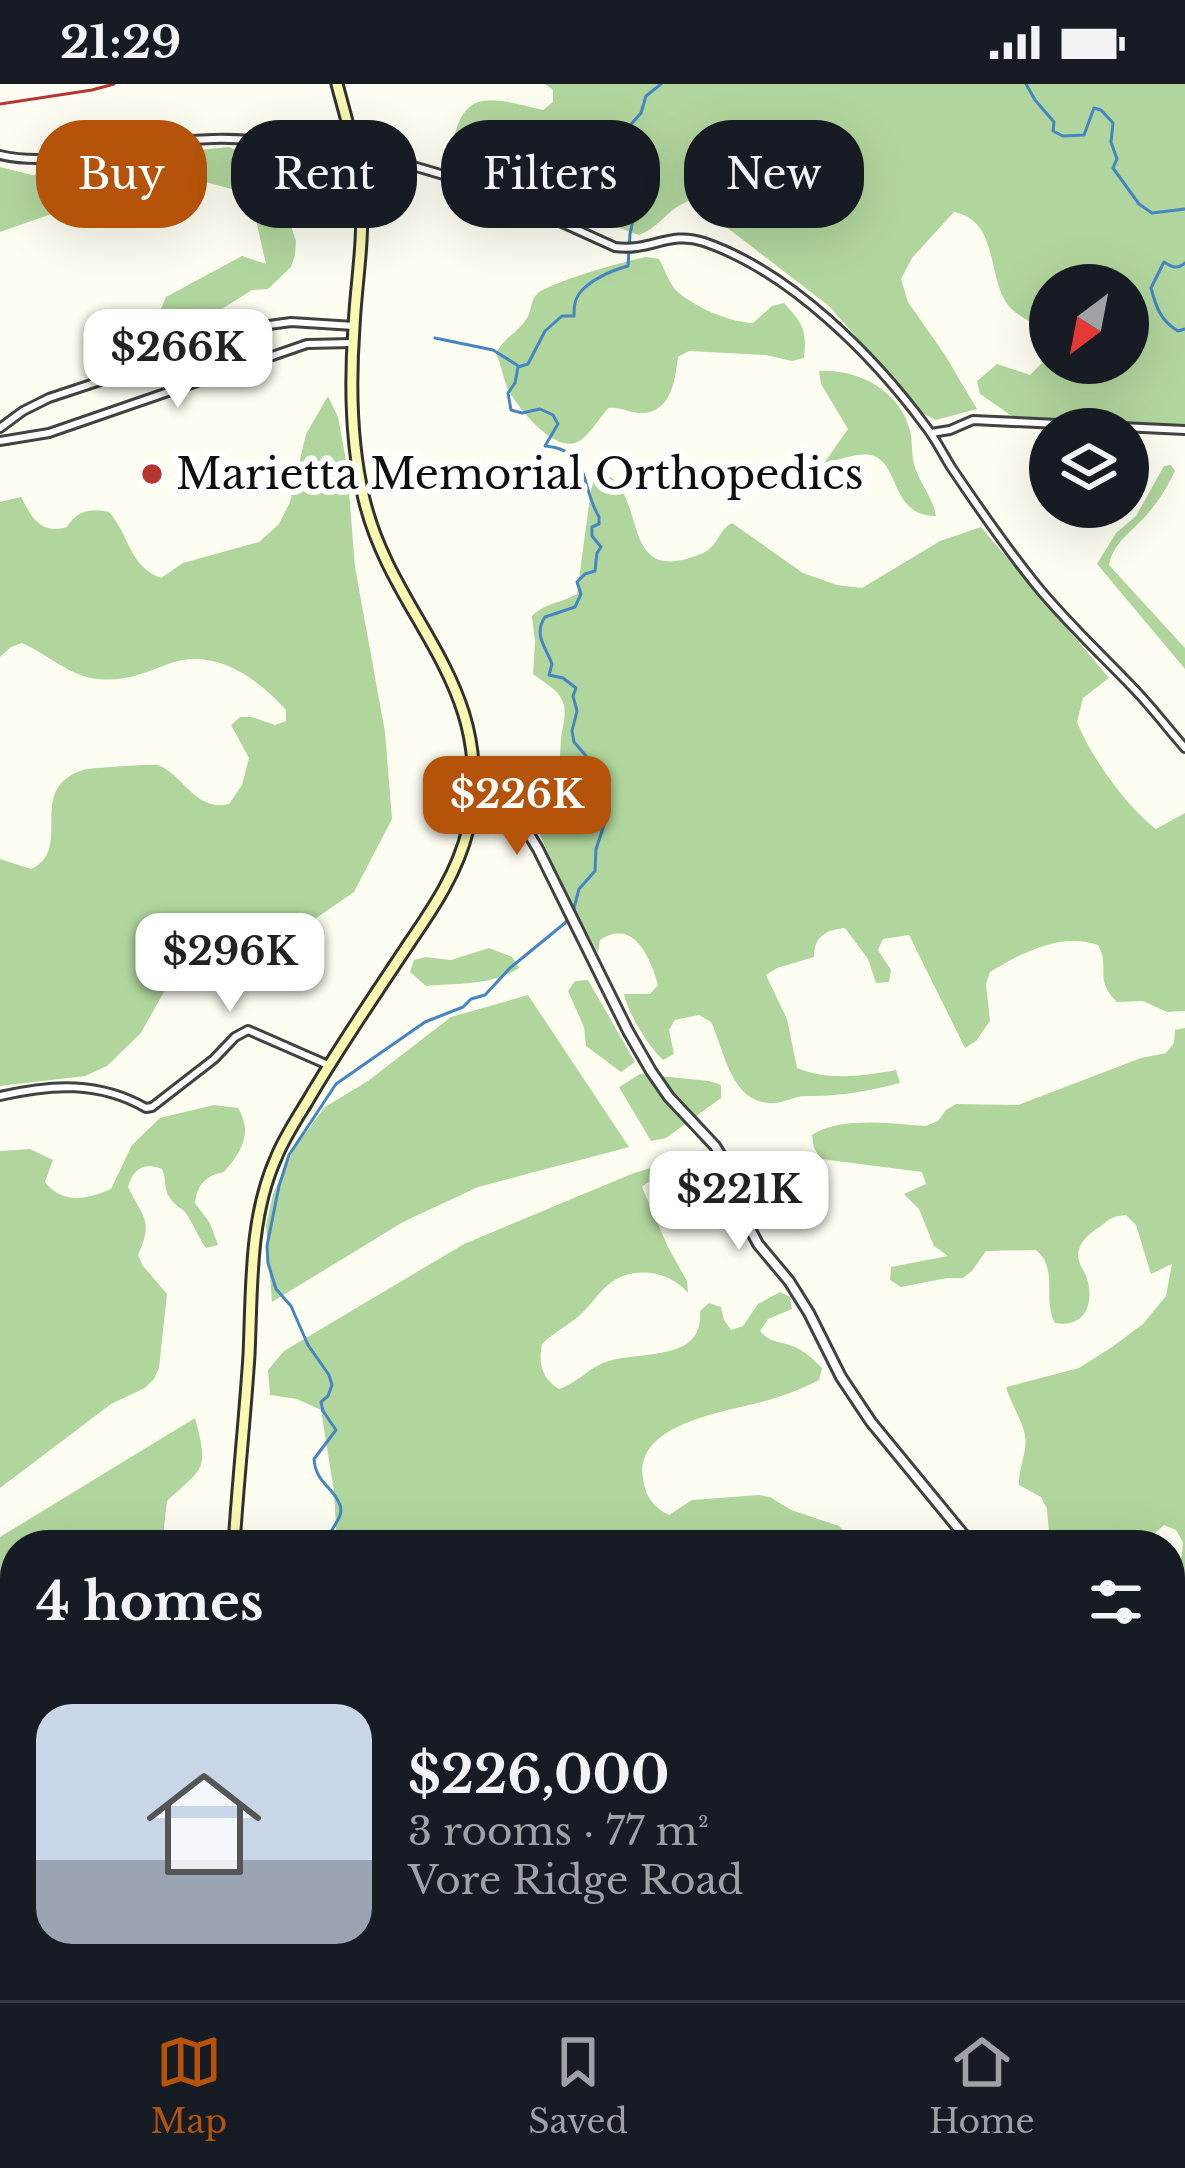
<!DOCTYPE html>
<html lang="en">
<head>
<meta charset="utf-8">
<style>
	:root { --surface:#171b24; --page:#20242c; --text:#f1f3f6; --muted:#9ea1a6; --line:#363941; --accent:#b45309 }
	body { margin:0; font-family:"Libre Baskerville",serif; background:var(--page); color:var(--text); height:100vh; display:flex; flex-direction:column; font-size:45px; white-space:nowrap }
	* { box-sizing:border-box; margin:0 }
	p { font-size:39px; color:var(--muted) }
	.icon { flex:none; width:66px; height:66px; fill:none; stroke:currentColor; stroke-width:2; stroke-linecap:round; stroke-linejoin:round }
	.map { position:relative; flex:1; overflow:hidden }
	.drawer { position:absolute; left:0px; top:1446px; width:1185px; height:471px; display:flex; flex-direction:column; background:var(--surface); border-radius:48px 48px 0 0; box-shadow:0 12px 48px #0002 }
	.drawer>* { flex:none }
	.guide { position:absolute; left:36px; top:36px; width:1113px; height:108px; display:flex; gap:24px }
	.needle { width:78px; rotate:212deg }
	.tools { position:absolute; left:1029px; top:180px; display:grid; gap:24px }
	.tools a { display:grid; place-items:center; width:120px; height:120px; border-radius:50%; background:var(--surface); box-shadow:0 12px 48px #0002; font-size:60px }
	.price { position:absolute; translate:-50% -102px; padding:0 27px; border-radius:24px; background:#fff; color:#222; font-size:39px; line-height:78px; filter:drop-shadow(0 3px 6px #0008) }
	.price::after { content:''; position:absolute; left:50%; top:72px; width:36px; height:27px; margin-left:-18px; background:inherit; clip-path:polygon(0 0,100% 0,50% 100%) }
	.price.active { background:var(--accent); color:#fff }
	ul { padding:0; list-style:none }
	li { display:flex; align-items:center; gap:36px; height:300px; padding:0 36px }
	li+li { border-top:3px solid var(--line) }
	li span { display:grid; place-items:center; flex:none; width:336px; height:240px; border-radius:36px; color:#555 }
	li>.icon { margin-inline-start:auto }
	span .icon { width:144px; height:144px; fill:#fffc; stroke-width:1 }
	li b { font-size:51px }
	h2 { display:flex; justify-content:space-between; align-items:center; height:144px; padding:0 36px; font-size:51px }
	.tag { padding:0 42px; border-radius:48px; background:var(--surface); box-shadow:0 12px 48px #0002; font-size:42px; line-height:108px }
	.tag.active { background:var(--accent); color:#fff }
	.status { display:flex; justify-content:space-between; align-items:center; height:84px; padding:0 60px; background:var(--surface); direction:ltr }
	.status svg { height:33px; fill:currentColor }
	.tabs { display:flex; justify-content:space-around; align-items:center; height:168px; border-top:3px solid var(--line); background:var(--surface); font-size:33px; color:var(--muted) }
	.tabs a { display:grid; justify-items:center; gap:6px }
	.tabs .active { color:var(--accent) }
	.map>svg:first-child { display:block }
	.forest { fill:#b1d69d; fill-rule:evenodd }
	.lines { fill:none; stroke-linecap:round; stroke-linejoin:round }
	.stream { stroke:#4585c4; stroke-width:3 }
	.minor-casing { stroke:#424242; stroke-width:12 }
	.tertiary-casing { stroke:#424242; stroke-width:14 }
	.secondary-casing { stroke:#313131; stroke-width:15 }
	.minor { stroke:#fff; stroke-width:6 }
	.tertiary { stroke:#fff; stroke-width:8 }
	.secondary { stroke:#f9f9b1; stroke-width:9 }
	.rail { stroke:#b63730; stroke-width:3 }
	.poi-dot { fill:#b63730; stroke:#fff; stroke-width:4.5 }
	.labels { text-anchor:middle; stroke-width:12; stroke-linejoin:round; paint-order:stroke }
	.poi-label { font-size:42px; fill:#0f0f0f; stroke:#fff; text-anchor:start }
</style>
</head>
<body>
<div class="status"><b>21:29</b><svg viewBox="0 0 49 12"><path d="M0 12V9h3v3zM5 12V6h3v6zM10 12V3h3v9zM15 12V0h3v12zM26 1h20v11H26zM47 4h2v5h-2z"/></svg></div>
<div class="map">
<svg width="1185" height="1916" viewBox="0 0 1185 1916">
	<rect width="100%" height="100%" fill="#fefdf1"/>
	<path class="forest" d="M 545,0 L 1185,0 L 1185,342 L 1012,332 L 980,310 L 977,297 L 997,280 L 1030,291 L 1047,274 C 1049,233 1018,241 1004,215 C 988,185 996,136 954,128 L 912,174 L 901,195 L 908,218 L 945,271 L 977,325 L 936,336 L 924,330 L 829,222 L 691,116 C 666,125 662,142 639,151 L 565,124 L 507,96 L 470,83 L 458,75 L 452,65 C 462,0 493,15 543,26 L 553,18 L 553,6 ZM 1050,201 L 1128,201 L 1128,279 L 1050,279 Z
		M 229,63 L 248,71 L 267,90 L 283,118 L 296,157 L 295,171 L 291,183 L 268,205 L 252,206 L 174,255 L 157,234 L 166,213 L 242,172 L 266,180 L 250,110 L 198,96 L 151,95 L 0,148 L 0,83 L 32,91 L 101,76 Z
		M 646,173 L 659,175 C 665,186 670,202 679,209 C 698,225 730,238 753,239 L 772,222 L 784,219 C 803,240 807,245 804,274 L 792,277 L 766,271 L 689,267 L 678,273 C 675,297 671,331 638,329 C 627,328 621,323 609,324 C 599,333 589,354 575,359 C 552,366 518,324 509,307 C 503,296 502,281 496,270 C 503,254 518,249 527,234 C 532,226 530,216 538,209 C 554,197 625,177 646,173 Z
		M 819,287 C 857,285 897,305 909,343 C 913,355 911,368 914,380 C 919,399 933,413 936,432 C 891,432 900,382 874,372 C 859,367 839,377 824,379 L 848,345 L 821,300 Z
		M 328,312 L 338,333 L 347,382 L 355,483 L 385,648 L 392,735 L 354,808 L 270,866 L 239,896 L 196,869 L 165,906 L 141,949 L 107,982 L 85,992 L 0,1002 L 0,775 L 31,785 C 75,765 24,705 83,686 C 89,684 153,680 158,681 C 185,692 195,728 229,720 L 242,701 L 249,674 L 231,641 L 240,633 L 252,633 L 275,641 L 286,637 L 286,626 C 257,594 216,564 171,579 C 146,588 126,598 98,595 C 71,593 47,570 22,559 L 11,563 L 0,573 L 0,418 L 21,413 C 32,434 41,451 67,443 C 77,426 91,424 109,428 C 130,452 129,482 161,494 L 183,479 L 259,458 L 279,440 L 290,418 L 306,350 Z
		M 1171,381 L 1175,387 C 1168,402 1160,415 1149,428 C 1134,447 1114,456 1109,481 L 1185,564 L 1185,585 L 1097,480 L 1116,449 L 1136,432 L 1164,382 Z
		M 611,393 C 643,420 626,488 682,476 C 690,474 701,471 708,466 C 719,458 719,446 732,439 L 803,489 L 837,501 L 862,504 L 940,457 L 981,443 L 1109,594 L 1083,614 L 1077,638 C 1091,673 1126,722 1156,745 L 1185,729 L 1185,927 L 1167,928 L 1143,917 L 1117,918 C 1093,894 1111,884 1098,861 C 1061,848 1021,869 990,888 L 986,900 L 990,937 L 976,957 L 965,964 L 909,851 L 883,855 L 878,866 L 891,886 L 889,898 L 876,899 L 868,875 L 845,844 C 825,846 814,853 814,873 L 777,884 L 766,891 L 787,935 L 797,984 C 827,997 865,992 896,986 L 900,999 C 868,1007 838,1013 805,1012 C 793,1012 781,1021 768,1019 C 730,1016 724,965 711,938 L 699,931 L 675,936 L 669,946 L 674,970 L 663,976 C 649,964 627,927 624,910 L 650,910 L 658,901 C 650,873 634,834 600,856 L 598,869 L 560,798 L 537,743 L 520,722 L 528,712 C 562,716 559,680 561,655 C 562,643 568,628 562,616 C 557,605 542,597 533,590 L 535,558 L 532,532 C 545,519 561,519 577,510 L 591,406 L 595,394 Z
		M 489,864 L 512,873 L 519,884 C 491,902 458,899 426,902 L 410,888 L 414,876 L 426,873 L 451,876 Z
		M 588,896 L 635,978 L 621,988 L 586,962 L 584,943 L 568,907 L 575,897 Z
		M 528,911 L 629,1063 L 478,1103 L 403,1138 L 272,1218 L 266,1142 L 273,1110 L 295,1063 L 325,1023 L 368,997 L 451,933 Z
		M 1185,944 L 1185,1698 L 1170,1679 L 1170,1502 L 1182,1471 L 1183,1458 L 1176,1446 L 1164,1441 L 1142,1461 L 1050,1461 L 1047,1425 L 1041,1413 L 1019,1401 C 1018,1384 1028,1368 1025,1351 C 1023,1339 1010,1317 1006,1303 L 1079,1284 L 1112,1263 L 1143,1240 L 1166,1212 L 1172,1180 L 1151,1190 L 1136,1141 L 1126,1131 C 1114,1132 1110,1134 1101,1142 C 1090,1149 1079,1157 1078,1171 C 1078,1181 1086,1188 1088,1198 C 1094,1224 1082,1244 1055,1239 C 1042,1215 1059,1185 1036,1166 L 986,1167 L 972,1187 L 963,1194 L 947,1194 L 901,1203 L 890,1196 L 891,1183 L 948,1172 L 934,1162 L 919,1125 L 904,1110 L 926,1100 L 922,1088 L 821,1075 L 814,1064 L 812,1051 C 842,1032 891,1040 926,1042 L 938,1037 L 946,1026 L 956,1020 L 1018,1021 L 1141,974 L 1166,969 L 1174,959 L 1175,946 Z
		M 640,990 L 709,997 L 721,1001 L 721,1014 L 666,1054 L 651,1057 L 619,1003 Z
		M 214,1021 L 238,1024 C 253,1049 242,1067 224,1088 C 206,1091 197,1101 195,1119 L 210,1139 L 218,1161 L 206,1164 C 198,1153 193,1139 185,1128 C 180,1123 173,1120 170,1114 C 163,1105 167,1095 162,1085 C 144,1078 133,1085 128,1103 C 143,1134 154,1136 138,1171 L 143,1182 L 167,1210 L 159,1284 L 154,1295 L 145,1304 L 111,1320 L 0,1404 L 0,1067 L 30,1065 L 53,1076 L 45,1098 C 63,1121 88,1115 111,1105 L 132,1061 L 160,1034 Z
		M 698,1070 L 714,1072 L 729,1111 C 697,1115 681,1070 642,1103 L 668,1163 L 687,1197 L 688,1209 C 669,1186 631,1181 608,1201 C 598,1209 591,1221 581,1230 C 569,1241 554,1248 542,1260 C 538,1279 542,1295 559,1305 C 576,1299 586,1287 601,1280 C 634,1264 704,1282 700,1227 L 709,1219 L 721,1223 L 724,1236 L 731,1246 L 743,1242 L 758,1220 L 780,1208 L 790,1213 L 792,1225 L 768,1235 L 760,1247 C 770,1260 782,1257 797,1264 C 807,1269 814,1276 822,1284 L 819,1296 C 799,1306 779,1314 757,1319 C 720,1329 634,1341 643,1395 C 645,1412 654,1424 669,1431 L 692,1416 L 758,1411 L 770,1413 L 791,1426 L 839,1442 L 848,1451 L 838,1461 L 337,1461 L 334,1407 L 321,1326 L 297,1315 L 270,1311 L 268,1286 L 284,1267 L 464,1160 L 634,1089 Z
		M 195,1334 C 209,1387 204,1383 167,1417 L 164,1443 L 165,1461 L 15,1461 L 15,1714 L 2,1722 L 0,1729 L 0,1453 Z
		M 1170,1784 L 1185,1796 L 1185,1916 L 345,1916 L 334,1902 L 1170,1902 Z"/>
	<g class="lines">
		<path class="stream" d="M 1026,0 L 1035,16 L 1054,38 L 1053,47 L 1063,52 L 1084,51 L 1094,24 L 1101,26 L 1113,39 L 1111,58 L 1117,75 L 1113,84 L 1139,120 L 1152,129 L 1185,125
			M 1185,179 C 1177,186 1172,183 1164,178 L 1151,204 C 1156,223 1160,236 1178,247 L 1185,245
			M 435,254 L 493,266 L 517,281
			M 329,1461 C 328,1442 345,1435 340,1421 C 333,1402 316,1400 314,1375 L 336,1346 L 323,1327 L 321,1318 L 328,1312 L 332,1301 L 329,1291 L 308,1261 L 291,1222 L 276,1205 L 268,1179 L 267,1162 L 279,1102 L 289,1071 L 336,1000 L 425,938 L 463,923 L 471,915 L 485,911 L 510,884 L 565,839 L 573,828 L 579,805 L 595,787 L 596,765 L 605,738 L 602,727 L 603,703 L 599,687 L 574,658 L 572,647 L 577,627 L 573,612 L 576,604 L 563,594 L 549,591 L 552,580 C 546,563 533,551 545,533 L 575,523 L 581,510 L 577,498 L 585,490 L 595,487 L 597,469 L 601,463 L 592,452 L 592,443 L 599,440 L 599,433 C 580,401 591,366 545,362 L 558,340 L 553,331 L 540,325 L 522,329 L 511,326 L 508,309 L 515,299 L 518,283 L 528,280 L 545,247 L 562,232 L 574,232 C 574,225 574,217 579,210 C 588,197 612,186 628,182 L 630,150 L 639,109 L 629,93 L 625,72 L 621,67 L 626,46 L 641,29 L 646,12 L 661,0
			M 182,1916 L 187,1902"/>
		<defs>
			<path id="minor" d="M 0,71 C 40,80 72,72 111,65 C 144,59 179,56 213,55 C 261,53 306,65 353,65
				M 356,76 L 413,82 L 481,102 L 615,163 C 651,168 669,146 704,158 C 791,188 874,272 927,344 C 936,356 943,370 951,383 C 978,423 1006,464 1037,502 C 1068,540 1104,573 1137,608 C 1154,626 1169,646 1185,664
				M 0,344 L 23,327 L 49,314 L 269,241 L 291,238 L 354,242
				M 931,349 L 950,346 L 973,336 L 1185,346
				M 0,357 L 49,349 L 307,260 L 352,259
				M 0,1012 C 52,1000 99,997 146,1024 L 152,1023 L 214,975 L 235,953 L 248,946 L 328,981
				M 312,1902 L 323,1916"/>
			<path id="tertiary" d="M 472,707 L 500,717 L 516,729 L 538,765 L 628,947 L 651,987 L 669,1013 L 715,1062 L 729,1085 L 747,1139 L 758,1160 L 789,1197 L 809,1229 L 841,1293 L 871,1338 L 972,1461
				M 1170,1689 L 1185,1704"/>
			<path id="secondary" d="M 234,1461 C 238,1397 245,1334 249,1271 C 252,1206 249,1134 276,1074 C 284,1054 296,1036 307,1018 C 339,963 375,911 410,858 C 434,823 458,787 468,745 C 499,600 393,537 364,415 C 351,361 350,298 354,243 C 356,200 364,158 361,116 C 359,76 347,38 337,0
				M 69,1916 L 79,1902"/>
		</defs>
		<use href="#minor" class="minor-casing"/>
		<use href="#tertiary" class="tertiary-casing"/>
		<use href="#secondary" class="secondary-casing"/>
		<use href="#minor" class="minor"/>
		<use href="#tertiary" class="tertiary"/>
		<use href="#secondary" class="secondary"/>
		<path class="rail" d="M 0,20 L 92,6 L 114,0"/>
	</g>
	<circle class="poi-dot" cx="152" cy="390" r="12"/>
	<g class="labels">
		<g class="poi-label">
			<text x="176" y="405">Marietta Memorial Orthopedics</text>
		</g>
	</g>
</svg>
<div class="tools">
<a><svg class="needle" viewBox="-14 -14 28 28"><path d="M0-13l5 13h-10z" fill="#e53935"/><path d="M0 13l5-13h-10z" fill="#9ea1a6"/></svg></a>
<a><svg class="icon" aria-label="layers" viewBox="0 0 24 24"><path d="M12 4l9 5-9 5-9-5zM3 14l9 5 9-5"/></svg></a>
</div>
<b class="price" style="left:178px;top:327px">$266K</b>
<b class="price active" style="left:517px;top:774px">$226K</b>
<b class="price" style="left:230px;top:931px">$296K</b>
<b class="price" style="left:739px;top:1169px">$221K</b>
<div class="guide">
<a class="tag active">Buy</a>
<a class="tag">Rent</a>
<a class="tag">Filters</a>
<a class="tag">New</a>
</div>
<section class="drawer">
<h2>4 homes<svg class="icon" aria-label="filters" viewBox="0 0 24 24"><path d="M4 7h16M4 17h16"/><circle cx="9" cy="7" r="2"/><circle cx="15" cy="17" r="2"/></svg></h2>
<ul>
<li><span style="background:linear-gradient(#c9d6e8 65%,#9aa5b1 0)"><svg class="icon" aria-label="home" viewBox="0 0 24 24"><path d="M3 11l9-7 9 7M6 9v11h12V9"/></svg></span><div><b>$226,000</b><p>3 rooms · 77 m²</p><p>Vore Ridge Road</p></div></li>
</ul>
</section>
</div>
<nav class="tabs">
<a class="active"><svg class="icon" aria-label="map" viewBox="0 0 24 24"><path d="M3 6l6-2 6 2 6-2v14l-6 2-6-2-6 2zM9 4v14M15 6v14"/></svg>Map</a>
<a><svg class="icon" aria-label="saved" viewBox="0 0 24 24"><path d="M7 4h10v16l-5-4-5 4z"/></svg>Saved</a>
<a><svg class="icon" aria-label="home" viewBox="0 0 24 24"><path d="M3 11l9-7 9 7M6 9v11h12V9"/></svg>Home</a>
</nav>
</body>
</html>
